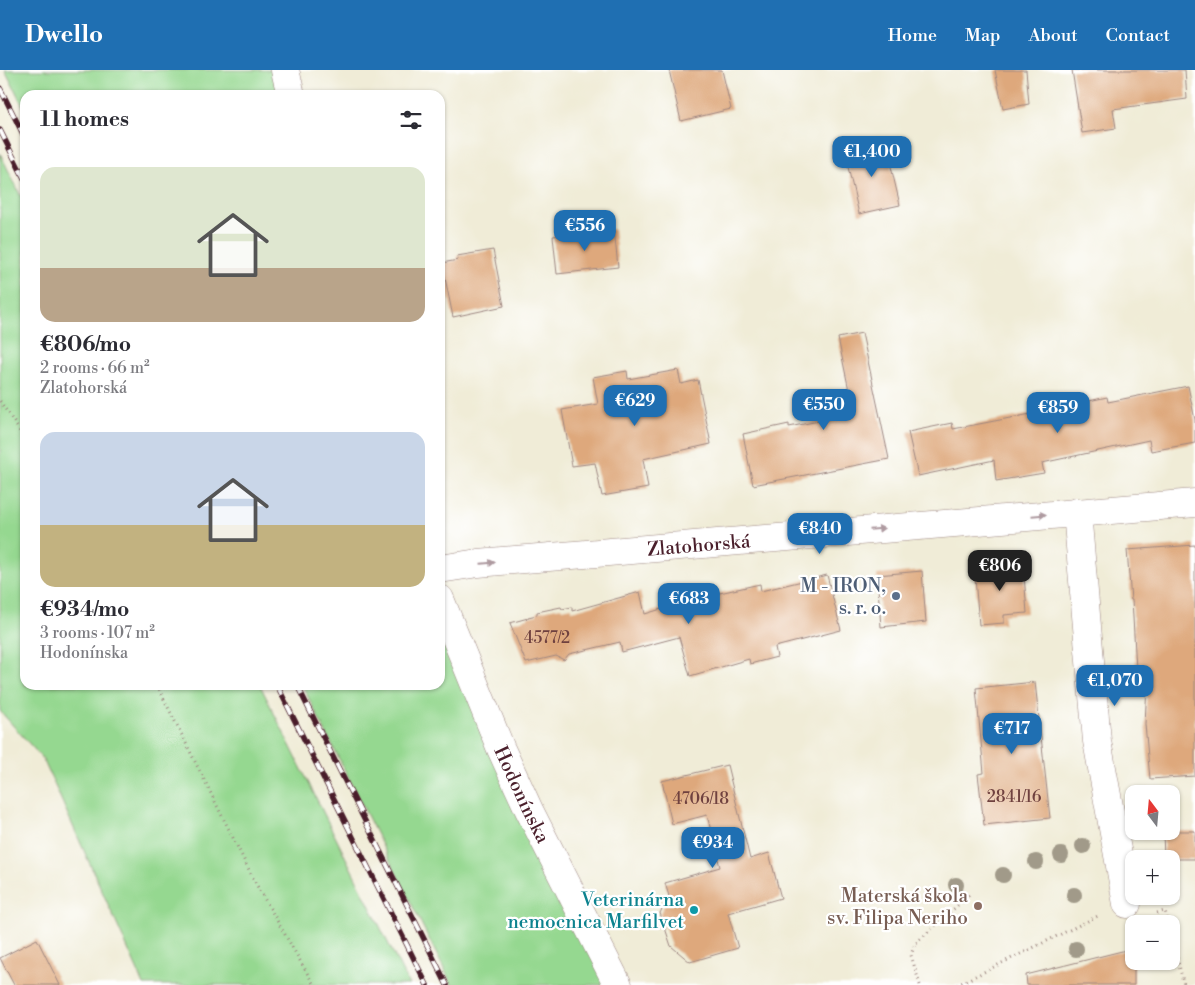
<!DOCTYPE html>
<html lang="en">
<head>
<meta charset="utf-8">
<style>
	:root { --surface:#fff; --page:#f2f2f3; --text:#2b2b33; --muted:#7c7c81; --accent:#1f6fb2 }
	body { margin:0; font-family:"Libre Bodoni",serif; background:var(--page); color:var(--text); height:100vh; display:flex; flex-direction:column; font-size:19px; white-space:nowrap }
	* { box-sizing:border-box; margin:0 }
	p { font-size:16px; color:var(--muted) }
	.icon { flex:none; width:28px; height:28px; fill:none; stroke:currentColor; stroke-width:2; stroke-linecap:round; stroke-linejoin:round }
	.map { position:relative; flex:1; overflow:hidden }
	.panel { position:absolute; left:20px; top:20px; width:425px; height:600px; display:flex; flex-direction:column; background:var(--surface); border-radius:15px; box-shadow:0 1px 4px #0004 }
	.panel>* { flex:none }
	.needle { width:32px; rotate:344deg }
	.buttons { position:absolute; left:1125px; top:715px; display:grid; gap:10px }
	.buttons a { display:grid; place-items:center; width:55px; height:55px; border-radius:10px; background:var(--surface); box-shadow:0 1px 4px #0004; font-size:25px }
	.price { position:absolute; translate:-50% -42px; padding:0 11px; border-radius:10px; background:var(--accent); color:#fff; font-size:16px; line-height:32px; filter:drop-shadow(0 1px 2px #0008) }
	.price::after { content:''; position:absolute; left:50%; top:30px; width:15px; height:11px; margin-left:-8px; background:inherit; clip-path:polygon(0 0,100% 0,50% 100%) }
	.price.on { background:#222; color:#fff }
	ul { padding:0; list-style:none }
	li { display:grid; align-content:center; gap:10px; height:265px; padding:0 20px }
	li span { display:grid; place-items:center; height:155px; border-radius:15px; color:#555 }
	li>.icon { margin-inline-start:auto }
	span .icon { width:90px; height:90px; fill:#fffc; stroke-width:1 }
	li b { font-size:21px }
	h2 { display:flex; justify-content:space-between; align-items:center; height:60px; padding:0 20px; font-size:21px }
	header { display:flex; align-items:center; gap:30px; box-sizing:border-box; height:70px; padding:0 25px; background:var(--accent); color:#fff }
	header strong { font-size:24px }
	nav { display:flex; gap:28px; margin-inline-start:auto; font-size:18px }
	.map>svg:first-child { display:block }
	.green { fill:#95d890; stroke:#707c5e }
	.building { fill:#dea87c }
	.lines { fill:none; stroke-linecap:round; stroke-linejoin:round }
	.minor-casing { stroke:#9d8681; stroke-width:29 }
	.major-casing { stroke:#9d8681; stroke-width:29 }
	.path { stroke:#9d8681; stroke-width:3; stroke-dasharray:1 4; stroke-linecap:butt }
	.minor { stroke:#fff; stroke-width:28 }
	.major { stroke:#fff; stroke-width:28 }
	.rail-casing { stroke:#4a1f2b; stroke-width:5.5 }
	.rail { stroke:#fff; stroke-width:4; stroke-dasharray:11; stroke-linecap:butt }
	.tree { fill:#a19a89 }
	.oneway { fill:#ae9aa0 }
	.service-dot { fill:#5c6f8a; stroke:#fff; stroke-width:2 }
	.education-dot { fill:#8d6e63; stroke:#fff; stroke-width:2 }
	.culture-dot { fill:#0f9aa8; stroke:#fff; stroke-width:2 }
	.labels { text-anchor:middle; stroke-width:4.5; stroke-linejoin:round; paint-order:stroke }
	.number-label { font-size:16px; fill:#6f413f }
	.street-label { font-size:19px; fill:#4a1f2b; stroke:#fff }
	.service-label { font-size:19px; fill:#4e5e75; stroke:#fff; text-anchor:end }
	.education-label { font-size:19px; fill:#785e54; stroke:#fff; text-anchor:end }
	.culture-label { font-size:19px; fill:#0d838f; stroke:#fff; text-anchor:end }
</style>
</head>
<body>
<header>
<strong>Dwello</strong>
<nav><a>Home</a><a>Map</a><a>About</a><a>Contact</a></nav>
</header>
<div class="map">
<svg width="1195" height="915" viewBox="0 0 1195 915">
	<rect width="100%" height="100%" fill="#fff"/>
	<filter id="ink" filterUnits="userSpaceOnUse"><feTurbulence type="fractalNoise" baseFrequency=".02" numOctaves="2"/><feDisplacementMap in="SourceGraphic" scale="10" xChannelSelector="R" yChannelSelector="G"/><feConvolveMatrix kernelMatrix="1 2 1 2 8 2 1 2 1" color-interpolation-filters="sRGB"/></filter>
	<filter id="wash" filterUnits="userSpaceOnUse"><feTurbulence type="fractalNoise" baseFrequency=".0096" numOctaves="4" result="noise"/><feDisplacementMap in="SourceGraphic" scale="20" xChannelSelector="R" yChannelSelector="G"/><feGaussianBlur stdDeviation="1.12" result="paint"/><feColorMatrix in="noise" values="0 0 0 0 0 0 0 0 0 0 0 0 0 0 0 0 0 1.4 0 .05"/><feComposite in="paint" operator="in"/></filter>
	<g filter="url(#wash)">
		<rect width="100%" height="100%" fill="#f0ecd7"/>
		<path class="green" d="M 5,0 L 285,0 L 291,25 L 25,25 L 25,40 Z
			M 0,83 L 25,135 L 25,615 L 260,615 L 409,915 L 144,915 L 43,689 L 0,641 Z
			M 440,529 L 618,915 L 452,915 L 302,615 L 440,615 Z"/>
		<g id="blocks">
			<path class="building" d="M 669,0 L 722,0 L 731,39 L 681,51 Z
				M 995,0 L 1026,0 L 1029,34 L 1003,39 Z
				M 1072,0 L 1185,0 L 1187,29 L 1113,39 L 1116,58 L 1082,63 Z
				M 885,71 L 900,135 L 859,144 L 844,80 Z
				M 614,159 L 618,197 L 557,204 L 553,166 Z
				M 493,180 L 504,236 L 453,247 L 442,193 L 458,190 L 457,186 Z
				M 862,263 L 889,389 L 753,415 L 743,364 L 789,354 L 789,357 L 854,344 L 838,268 Z
				M 678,300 L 681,314 L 698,310 L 711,374 L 643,389 L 648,418 L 602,426 L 595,393 L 572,396 L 562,340 L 598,334 L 593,307 L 627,301 L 628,309 Z
				M 1188,316 L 1195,350 L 1195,373 L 1151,381 L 1149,370 L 1042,393 L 1044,403 L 996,411 L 994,390 L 918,406 L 908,362 L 952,353 L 953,359 L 1062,338 L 1062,337 L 1107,327 L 1108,332 Z
				M 1195,475 L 1195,706 L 1150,709 L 1145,654 L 1147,615 L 1137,616 L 1132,530 L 1131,530 L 1127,480 Z
				M 1023,492 L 1027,543 L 1004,545 L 1004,553 L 979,555 L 974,496 Z
				M 922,501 L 926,552 L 881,557 L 877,505 Z
				M 827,505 L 841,560 L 775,577 L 777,587 L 750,594 L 749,589 L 690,606 L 679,567 L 622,582 L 620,572 L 569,584 L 564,590 L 556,586 L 526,593 L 510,553 L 528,548 L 528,547 L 537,545 L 537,542 L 561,537 L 562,539 L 572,537 L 572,541 L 640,522 L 645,544 L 697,528 L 760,514 L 761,521 Z
				M 1035,612 L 1050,748 L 984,755 L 978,704 L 984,703 L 976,618 Z
				M 727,695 L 750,789 L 769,783 L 781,828 L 728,843 L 738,878 L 690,892 L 671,876 L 660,843 L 669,826 L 665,813 L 720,797 L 707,745 L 672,754 L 662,711 Z
				M 1163,761 L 1195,761 L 1195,789 L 1164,789 Z
				M 37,869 L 60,915 L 14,915 L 0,888 Z
				M 1134,878 L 1134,915 L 1027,915 L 1026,905 Z"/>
		</g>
	</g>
	<g filter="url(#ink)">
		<use href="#blocks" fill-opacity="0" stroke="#9d8681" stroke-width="1"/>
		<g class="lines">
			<defs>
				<g id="minor">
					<path d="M 1077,442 L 1097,671 L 1127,834"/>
					<path id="s1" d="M 440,499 L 478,493 L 1195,433"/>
				</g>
				<g id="major">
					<path d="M 285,0 L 291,25"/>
					<path id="s2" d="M 440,529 L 501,679 L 529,740 L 618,915"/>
				</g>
			</defs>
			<use href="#minor" class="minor-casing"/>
			<use href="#major" class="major-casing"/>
			<path class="path" d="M 0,331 L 25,369
				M 157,615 L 256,814 L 314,915
				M 1157,843 L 1165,841 L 1169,854
				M 1171,864 L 1184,915
				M 920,915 L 911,885 L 915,874 L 970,824
				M 957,915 L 1100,845"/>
			<use href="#minor" class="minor"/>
			<use href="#major" class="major"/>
			<defs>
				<path id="rail" d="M 0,18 L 25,68
					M 0,60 L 25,110
					M 277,615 L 427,915
					M 297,615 L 447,915"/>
			</defs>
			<use href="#rail" class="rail-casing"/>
			<use href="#rail" class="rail"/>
		</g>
		<g class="tree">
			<circle cx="1083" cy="776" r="8"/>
			<circle cx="1061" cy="785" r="8"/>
			<circle cx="1036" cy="792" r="8"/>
			<circle cx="1003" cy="805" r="8"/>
			<circle cx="956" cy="815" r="8"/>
			<circle cx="1074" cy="825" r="8"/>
			<circle cx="1076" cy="879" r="8"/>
		</g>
		<defs><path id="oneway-solid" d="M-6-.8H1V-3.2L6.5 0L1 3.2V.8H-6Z" transform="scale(1.25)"/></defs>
		<g class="oneway">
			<use href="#oneway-solid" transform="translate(1039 445) rotate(-5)"/>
			<use href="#oneway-solid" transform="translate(877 459) rotate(-5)"/>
			<use href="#oneway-solid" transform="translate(488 493) rotate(-5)"/>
		</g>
	</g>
	<circle class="service-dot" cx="896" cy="526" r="5"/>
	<circle class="education-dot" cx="978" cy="836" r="5"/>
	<circle class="culture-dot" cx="694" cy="840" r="5"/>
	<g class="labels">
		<g class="number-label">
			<text x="547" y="573">4577/2</text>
			<text x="1014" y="732">2841/16</text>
			<text x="701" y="734">4706/18</text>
		</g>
		<g class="street-label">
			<text dy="7" stroke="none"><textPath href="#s1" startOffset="260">Zlatohorská</textPath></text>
			<text dy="7" stroke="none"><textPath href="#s2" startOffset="212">Hodonínska</textPath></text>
		</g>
		<g class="service-label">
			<text x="886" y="522">M - IRON,<tspan x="886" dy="22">s. r. o.</tspan></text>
		</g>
		<g class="education-label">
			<text x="968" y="832">Materská škola<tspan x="968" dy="22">sv. Filipa Neriho</tspan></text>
		</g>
		<g class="culture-label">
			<text x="684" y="836">Veterinárna<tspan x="684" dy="22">nemocnica Marfilvet</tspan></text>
		</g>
	</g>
</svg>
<div class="buttons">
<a><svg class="needle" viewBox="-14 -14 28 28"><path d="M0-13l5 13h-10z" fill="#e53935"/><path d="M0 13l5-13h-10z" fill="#7c7c81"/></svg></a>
<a>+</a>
<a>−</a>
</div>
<b class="price" style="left:872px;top:108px">€1,400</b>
<b class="price" style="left:585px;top:182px">€556</b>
<b class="price" style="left:635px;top:357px">€629</b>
<b class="price" style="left:824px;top:361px">€550</b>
<b class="price" style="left:1058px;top:364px">€859</b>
<b class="price" style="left:820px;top:485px">€840</b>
<b class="price on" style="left:1000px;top:522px">€806</b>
<b class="price" style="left:689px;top:555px">€683</b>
<b class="price" style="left:1115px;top:637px">€1,070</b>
<b class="price" style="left:1012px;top:685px">€717</b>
<b class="price" style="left:713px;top:799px">€934</b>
<section class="panel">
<h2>11 homes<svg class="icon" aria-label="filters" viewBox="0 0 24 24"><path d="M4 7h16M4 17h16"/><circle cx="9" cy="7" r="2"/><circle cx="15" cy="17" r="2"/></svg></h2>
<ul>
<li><span style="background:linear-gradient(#dfe7d0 65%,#b9a48a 0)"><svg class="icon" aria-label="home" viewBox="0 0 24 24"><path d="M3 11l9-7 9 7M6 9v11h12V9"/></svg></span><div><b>€806/mo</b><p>2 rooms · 66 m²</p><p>Zlatohorská</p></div></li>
<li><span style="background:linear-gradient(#c9d6e8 60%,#c2b280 0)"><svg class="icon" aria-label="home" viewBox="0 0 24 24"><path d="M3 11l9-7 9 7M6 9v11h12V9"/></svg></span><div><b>€934/mo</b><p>3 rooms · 107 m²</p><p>Hodonínska</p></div></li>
</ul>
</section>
</div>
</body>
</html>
